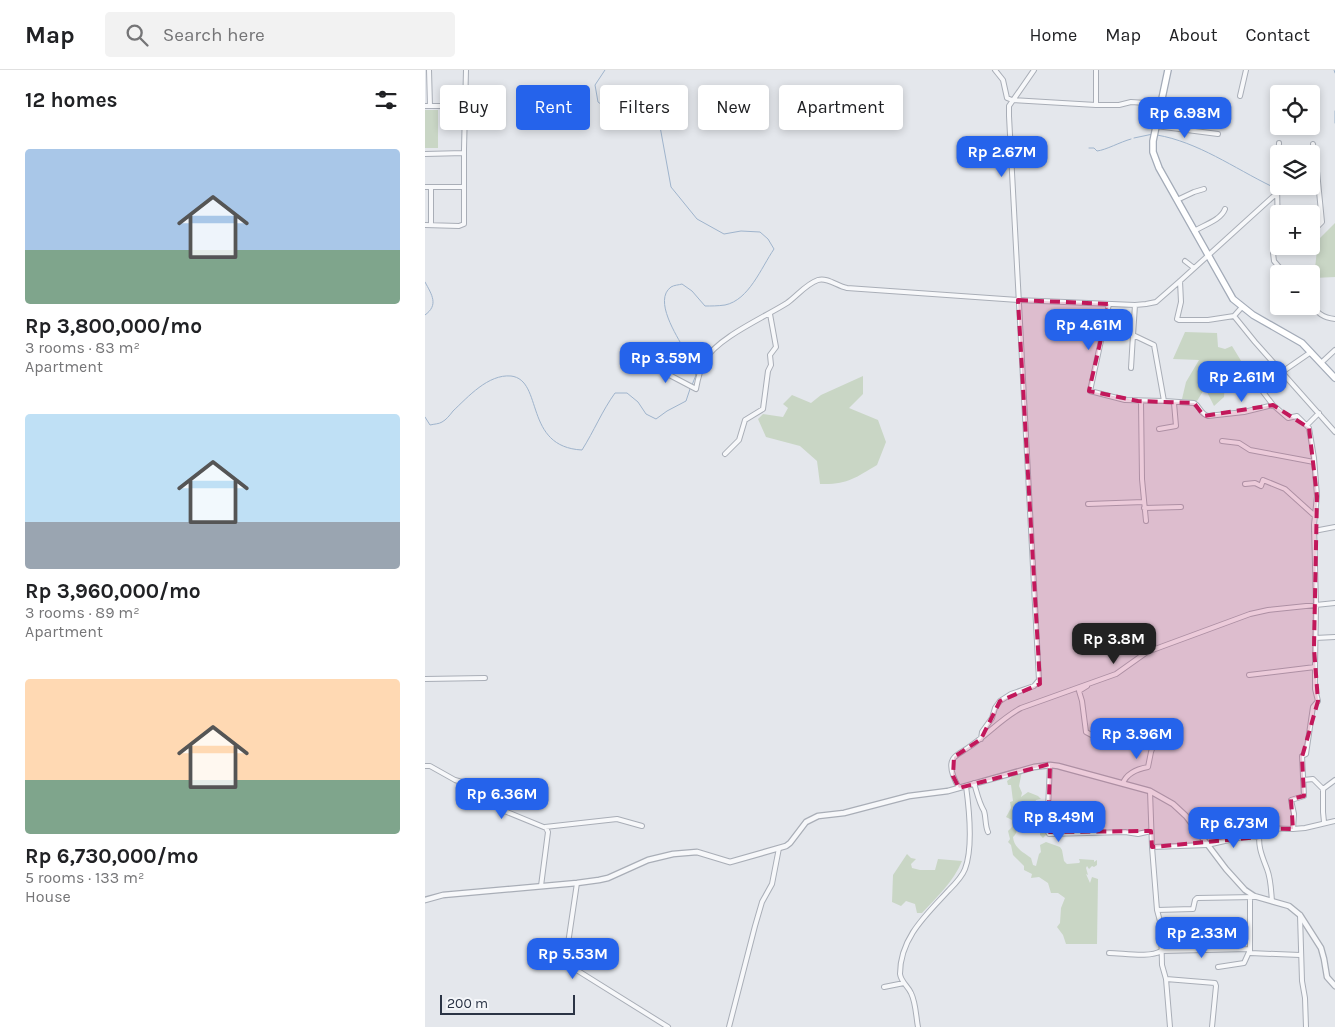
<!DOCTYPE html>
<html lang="en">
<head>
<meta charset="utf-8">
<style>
	:root { --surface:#fff; --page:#f2f2f2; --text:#202124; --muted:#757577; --line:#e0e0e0; --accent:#2563eb }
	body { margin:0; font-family:Karla,sans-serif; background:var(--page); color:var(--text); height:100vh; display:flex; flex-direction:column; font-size:19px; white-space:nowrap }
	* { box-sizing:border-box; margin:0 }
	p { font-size:16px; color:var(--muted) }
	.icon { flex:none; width:28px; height:28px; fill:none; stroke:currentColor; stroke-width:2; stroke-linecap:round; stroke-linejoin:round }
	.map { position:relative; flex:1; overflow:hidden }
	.sheet { display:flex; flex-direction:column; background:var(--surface); width:425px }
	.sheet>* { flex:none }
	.guide { position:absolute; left:15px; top:15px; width:475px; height:45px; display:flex; gap:10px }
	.buttons { position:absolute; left:845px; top:15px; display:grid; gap:10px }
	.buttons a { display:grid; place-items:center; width:50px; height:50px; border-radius:5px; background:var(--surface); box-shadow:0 2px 8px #0003; font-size:25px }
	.scale { position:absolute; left:15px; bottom:12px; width:135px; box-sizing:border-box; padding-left:5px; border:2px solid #2b3445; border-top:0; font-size:14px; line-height:18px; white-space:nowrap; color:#2b3445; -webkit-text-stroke:4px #f4f6f9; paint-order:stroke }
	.price { position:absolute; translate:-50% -42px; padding:0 11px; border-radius:10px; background:var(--accent); color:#fff; font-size:16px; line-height:32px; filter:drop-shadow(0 1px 2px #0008) }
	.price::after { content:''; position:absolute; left:50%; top:30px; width:15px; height:11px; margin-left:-8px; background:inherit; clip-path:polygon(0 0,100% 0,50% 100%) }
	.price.active { background:#222; color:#fff }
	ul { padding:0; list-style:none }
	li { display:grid; align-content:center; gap:10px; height:265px; padding:0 25px }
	li span { display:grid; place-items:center; height:155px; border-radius:5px; color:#555 }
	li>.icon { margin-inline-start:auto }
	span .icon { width:90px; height:90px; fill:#fffc; stroke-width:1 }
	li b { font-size:21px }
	h2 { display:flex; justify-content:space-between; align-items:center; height:60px; padding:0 25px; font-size:21px }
	.tag { padding:0 18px; border-radius:5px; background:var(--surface); box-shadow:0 2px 8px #0003; font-size:18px; line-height:45px }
	.tag.active { background:var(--accent); color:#fff }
	header { display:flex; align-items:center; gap:30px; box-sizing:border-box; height:70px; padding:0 25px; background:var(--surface); border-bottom:1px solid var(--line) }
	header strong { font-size:24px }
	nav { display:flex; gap:28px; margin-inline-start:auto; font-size:18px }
	.search { width:350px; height:45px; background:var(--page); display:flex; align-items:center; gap:12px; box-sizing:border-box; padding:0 18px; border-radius:5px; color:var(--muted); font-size:19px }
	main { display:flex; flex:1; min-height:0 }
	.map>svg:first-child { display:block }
	.green { fill:#c9d6c5 }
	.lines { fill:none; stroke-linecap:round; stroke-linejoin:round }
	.stream { stroke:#9fb4cc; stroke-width:1 }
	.minor-casing { stroke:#a9aeb7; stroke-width:6 }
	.tertiary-casing { stroke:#a9aeb7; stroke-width:7 }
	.primary-casing { stroke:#a3abb8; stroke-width:8 }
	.minor { stroke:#f7f8fa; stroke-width:4 }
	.tertiary { stroke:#f7f8fa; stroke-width:4.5 }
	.primary { stroke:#fff; stroke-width:5.5 }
	.marked { fill:#c2185b; fill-opacity:0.2; stroke:#c2185b; stroke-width:4; stroke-dasharray:10 6; stroke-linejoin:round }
</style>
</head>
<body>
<header>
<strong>Map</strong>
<div class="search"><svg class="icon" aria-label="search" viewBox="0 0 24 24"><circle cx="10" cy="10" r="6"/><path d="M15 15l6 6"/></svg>Search here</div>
<nav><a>Home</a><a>Map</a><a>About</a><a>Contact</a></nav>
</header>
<main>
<section class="sheet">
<h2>12 homes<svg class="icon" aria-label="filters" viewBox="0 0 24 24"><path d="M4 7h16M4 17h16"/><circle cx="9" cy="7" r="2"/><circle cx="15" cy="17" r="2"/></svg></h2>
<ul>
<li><span style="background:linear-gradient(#a9c7e8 65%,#7fa58c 0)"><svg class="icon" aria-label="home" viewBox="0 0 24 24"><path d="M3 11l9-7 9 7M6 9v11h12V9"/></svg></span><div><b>Rp 3,800,000/mo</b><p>3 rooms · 83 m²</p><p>Apartment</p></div></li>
<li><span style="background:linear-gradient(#bfe0f5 70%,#9aa5b1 0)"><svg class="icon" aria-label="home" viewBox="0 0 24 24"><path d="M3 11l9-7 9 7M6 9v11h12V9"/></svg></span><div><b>Rp 3,960,000/mo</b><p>3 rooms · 89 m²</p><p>Apartment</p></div></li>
<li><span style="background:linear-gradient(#ffd9b3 65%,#7fa58c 0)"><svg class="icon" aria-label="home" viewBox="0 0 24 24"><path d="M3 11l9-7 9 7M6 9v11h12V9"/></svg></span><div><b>Rp 6,730,000/mo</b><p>5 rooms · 133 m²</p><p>House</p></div></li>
</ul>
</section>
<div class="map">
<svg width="910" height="957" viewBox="0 0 910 957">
	<rect width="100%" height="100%" fill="#e4e7ec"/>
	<path class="green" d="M 0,40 L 13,40 L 13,78 L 0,78 Z
		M 910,153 L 910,207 L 889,208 L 893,170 Z
		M 760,262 L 792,263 L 793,277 L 800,279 L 807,276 L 818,294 L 813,305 L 800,312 L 799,327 L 789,336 L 780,318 L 772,331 L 757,329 L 761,312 L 774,290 L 748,289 Z
		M 438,306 L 438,324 L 424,338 L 453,350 L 461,372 L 452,395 C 430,408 422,415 395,414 L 392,391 L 375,376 L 341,367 L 333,349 L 338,344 L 358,347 L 363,338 L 358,334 L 367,325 L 386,333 L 396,325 Z
		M 597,701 L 594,716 L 597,723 L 596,727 L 603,722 L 613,726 L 616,729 L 611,730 L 610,733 L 614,735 L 617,733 L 619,736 L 622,736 L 622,764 L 618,768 L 615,765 L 617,741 L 596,740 C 592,748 595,762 588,767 C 589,778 598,782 606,788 L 608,795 L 611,796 L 614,784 L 616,782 L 615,775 L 621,772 L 635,777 L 637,780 L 639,791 L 642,794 L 654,793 L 655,792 L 654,789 L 669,790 L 669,792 L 672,790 L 672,795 L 669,797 L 667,796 L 664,799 L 662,796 L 661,798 L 663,805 L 661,804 L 665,813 L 667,807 L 673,809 L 672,874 L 641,874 L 638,865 L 632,857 L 635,853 L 636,838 L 640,828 L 633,823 L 626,823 L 623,813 L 614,807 L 606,808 L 607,804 L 599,800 L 599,796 L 588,785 L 586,775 L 583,772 L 585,769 L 583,761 L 587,757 L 587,750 L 581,747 L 586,738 L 585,732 L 588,731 L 586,715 L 583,715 L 582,711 L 586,708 L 588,704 Z
		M 482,784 L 486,788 L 491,789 L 486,794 L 487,798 L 495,800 L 510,800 L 513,789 L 537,791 C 529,811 512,827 497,843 L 492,843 L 490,834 L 481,831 L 476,836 L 467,832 L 468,805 Z"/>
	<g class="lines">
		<path class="stream" d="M 180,0 L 170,15 L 173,32 L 180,37 L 223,39 L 234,51 L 246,117 L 272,149 L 299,164 L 316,161 L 335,162 L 343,169 L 349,179 C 336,198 324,230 300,235 C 293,236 286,236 280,236 L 267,221 L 257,214 C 254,215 249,215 246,217 C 228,230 252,266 259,279 C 263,287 267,296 271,305 L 267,315
			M 909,0 L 910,3
			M 910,41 L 910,53
			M 732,65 C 773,72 809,98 846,116 L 850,122
			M 709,68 L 728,64
			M 664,78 L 669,78 L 672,81 C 681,80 695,72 706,69
			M 0,212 C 7,225 14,235 0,245
			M 0,347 L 5,355 C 9,354 14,354 17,352 C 21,350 25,345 28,341 C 43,327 63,304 86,306 C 119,310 98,377 157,380 C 169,361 177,341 190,323 L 202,323 L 213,332 L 221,344 L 231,349 L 242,341 L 261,331 L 265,319"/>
		<defs>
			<path id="minor" d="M 4,0 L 5,36
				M 570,0 L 578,10 L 582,28 L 587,30 L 671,35 L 694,35 L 706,32 L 736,34
				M 671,0 L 671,35
				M 815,26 L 821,0
				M 0,36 L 40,36
				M 731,56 L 793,64
				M 854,73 L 852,114 L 853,165 L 848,183 L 849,191 L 860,204
				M 0,84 L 39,83
				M 0,117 L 39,117
				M 6,117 L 6,155
				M 752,130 L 769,122 L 779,119
				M 886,153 L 893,156 L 897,152 L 891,91 L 888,74
				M 0,155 L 34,156 L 39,154 L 39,79 L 41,0
				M 769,161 C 779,155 796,150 800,139
				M 760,191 L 769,198
				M 755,211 L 756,232 L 752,249 L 754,250 L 783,250 L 809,246 L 817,237
				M 886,232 C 891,243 898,248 910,249
				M 684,234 L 665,321 L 700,330 L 739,331 L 729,275 L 708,265 L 710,235
				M 809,246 L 830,272 L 910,362
				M 896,293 L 910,280
				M 231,298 L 271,319 C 273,308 275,299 280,290 C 292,268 340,247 362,233 C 372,226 381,214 393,210 C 402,207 412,216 422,218 L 593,230 L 710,235 L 721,234 L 731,232 L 755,211 L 852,123
				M 706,298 L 708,265
				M 857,302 L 886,282
				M 716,331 L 717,409 L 721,451
				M 739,331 L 769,333 C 775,336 775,344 783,346 L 819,342 L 848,335 L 863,348 L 872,346 L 884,358 L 889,388 L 892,426 L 889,455 L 891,535 L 890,597 L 890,619 L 893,631 L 888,637 L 881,684 L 877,686 L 879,726 L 866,730 L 869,744 L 868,759 L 837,758 L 835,760 C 832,775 837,786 842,799 C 846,809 846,821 847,831
				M 848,335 L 832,314 L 833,310 L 851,297
				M 882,355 L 894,343
				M 734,359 L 751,356 L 749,333
				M 797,371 L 814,373 L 825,380 L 889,392
				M 300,384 L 314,370 L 320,350 L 338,339 L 343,301 L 346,295 L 345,285 L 351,277 L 345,244
				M 820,414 L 830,413 L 836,416 L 838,410 L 860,419 L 890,446
				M 663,434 L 719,432
				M 719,438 L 756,437
				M 889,461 L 910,457
				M 890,568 L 910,567
				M 824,605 L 890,597
				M 0,609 L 60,608
				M 662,616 L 654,621 L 657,631 L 661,662 L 674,669
				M 556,669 L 557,662 L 567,648 L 570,638 L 575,631 L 586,624 L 609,616 L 614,610 L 584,46 L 584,36 L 609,0
				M 625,695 L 622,760 L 624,764 L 700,762 L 713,764 L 726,761
				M 0,696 L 5,696 L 30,710 L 54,717 L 77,740 L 121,758 L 123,762 L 116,816
				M 878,710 L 888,709 L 898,719
				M 549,713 C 552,723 554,733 559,741 C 561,747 560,756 563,762
				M 698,713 C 702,703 712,699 723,697 L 726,682 L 732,665
				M 534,718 C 530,711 523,697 528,689 C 531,684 539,681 544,677 C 562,665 577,648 596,638 L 691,604 L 722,582 L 825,544 L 843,540 L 910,533
				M 725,721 L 727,777 L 732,840 L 736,855 L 737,895 L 741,909 L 745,957
				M 899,752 L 898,742 L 898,719 L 910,710
				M 120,757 L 192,749 L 217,756
				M 868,759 L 880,758 L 910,751
				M 727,777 L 782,775 L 822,766 L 834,767
				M 152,813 L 141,887 L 142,894 L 243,957
				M 825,827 L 825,883 L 875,885
				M 732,840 L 768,839 L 770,830 L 772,828 L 831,827
				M 875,845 L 877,911 L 880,928 L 881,957
				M 684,883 C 698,883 725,888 736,881 L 824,879
				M 793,897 L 819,893 L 824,882
				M 741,909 L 790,913 L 791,916 L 787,957
				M 459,917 L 479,913
				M 304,957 L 330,856 L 337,832 L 347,814 L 354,778
				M 493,957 C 491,947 491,933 486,923 C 483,916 476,912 475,904 C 475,868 501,845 524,820 C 530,814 537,807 540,799 C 548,778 544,738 541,716"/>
			<path id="tertiary" d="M 0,830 L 18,825 L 152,813 L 174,810 L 183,808 L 223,790 L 248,784 L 272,782 L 305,792 L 361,776 L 365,773 L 381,752 L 393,746 L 419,743 L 484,726 L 523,721 L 609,697 L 625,695 L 633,696 L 725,721 L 748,734 L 761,746 L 801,799 L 820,820 L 829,826 L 864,836 L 875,845 L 896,878 L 899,889 L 902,907 L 910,916"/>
			<path id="primary" d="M 743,0 L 728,71 L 728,82 L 734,98 L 808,229 L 828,245 L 877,273 L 910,308"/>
		</defs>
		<use href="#minor" class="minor-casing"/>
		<use href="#tertiary" class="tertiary-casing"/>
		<use href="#primary" class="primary-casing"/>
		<use href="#minor" class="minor"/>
		<use href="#tertiary" class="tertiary"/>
		<use href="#primary" class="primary"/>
	</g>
	<path class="marked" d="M 593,230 L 684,234 L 664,321 L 713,331 L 769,333 L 779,346 L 848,335 L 884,358 L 892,426 L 889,578 L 893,631 L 877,687 L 879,726 L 866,729 L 868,759 L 835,758 L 834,767 L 727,777 L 726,761 L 623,762 L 625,694 L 534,718 L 528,706 L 529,687 L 556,669 L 575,631 L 615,614 Z"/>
</svg>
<div class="buttons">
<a><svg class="icon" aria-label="locate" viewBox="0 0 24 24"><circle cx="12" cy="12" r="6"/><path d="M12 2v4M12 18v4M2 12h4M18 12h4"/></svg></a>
<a><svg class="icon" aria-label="layers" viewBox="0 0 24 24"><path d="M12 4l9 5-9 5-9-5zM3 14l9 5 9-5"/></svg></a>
<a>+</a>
<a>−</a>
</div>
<div class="scale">200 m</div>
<b class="price" style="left:760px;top:69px">Rp 6.98M</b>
<b class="price" style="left:577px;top:108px">Rp 2.67M</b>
<b class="price" style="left:664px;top:281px">Rp 4.61M</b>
<b class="price" style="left:241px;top:314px">Rp 3.59M</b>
<b class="price" style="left:817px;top:333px">Rp 2.61M</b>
<b class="price active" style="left:689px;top:595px">Rp 3.8M</b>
<b class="price" style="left:712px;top:690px">Rp 3.96M</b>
<b class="price" style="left:77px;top:750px">Rp 6.36M</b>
<b class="price" style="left:634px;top:773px">Rp 8.49M</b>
<b class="price" style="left:809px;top:779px">Rp 6.73M</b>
<b class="price" style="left:777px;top:889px">Rp 2.33M</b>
<b class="price" style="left:148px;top:910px">Rp 5.53M</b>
<div class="guide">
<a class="tag">Buy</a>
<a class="tag active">Rent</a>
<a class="tag">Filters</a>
<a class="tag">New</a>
<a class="tag">Apartment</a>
</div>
</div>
</main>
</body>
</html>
